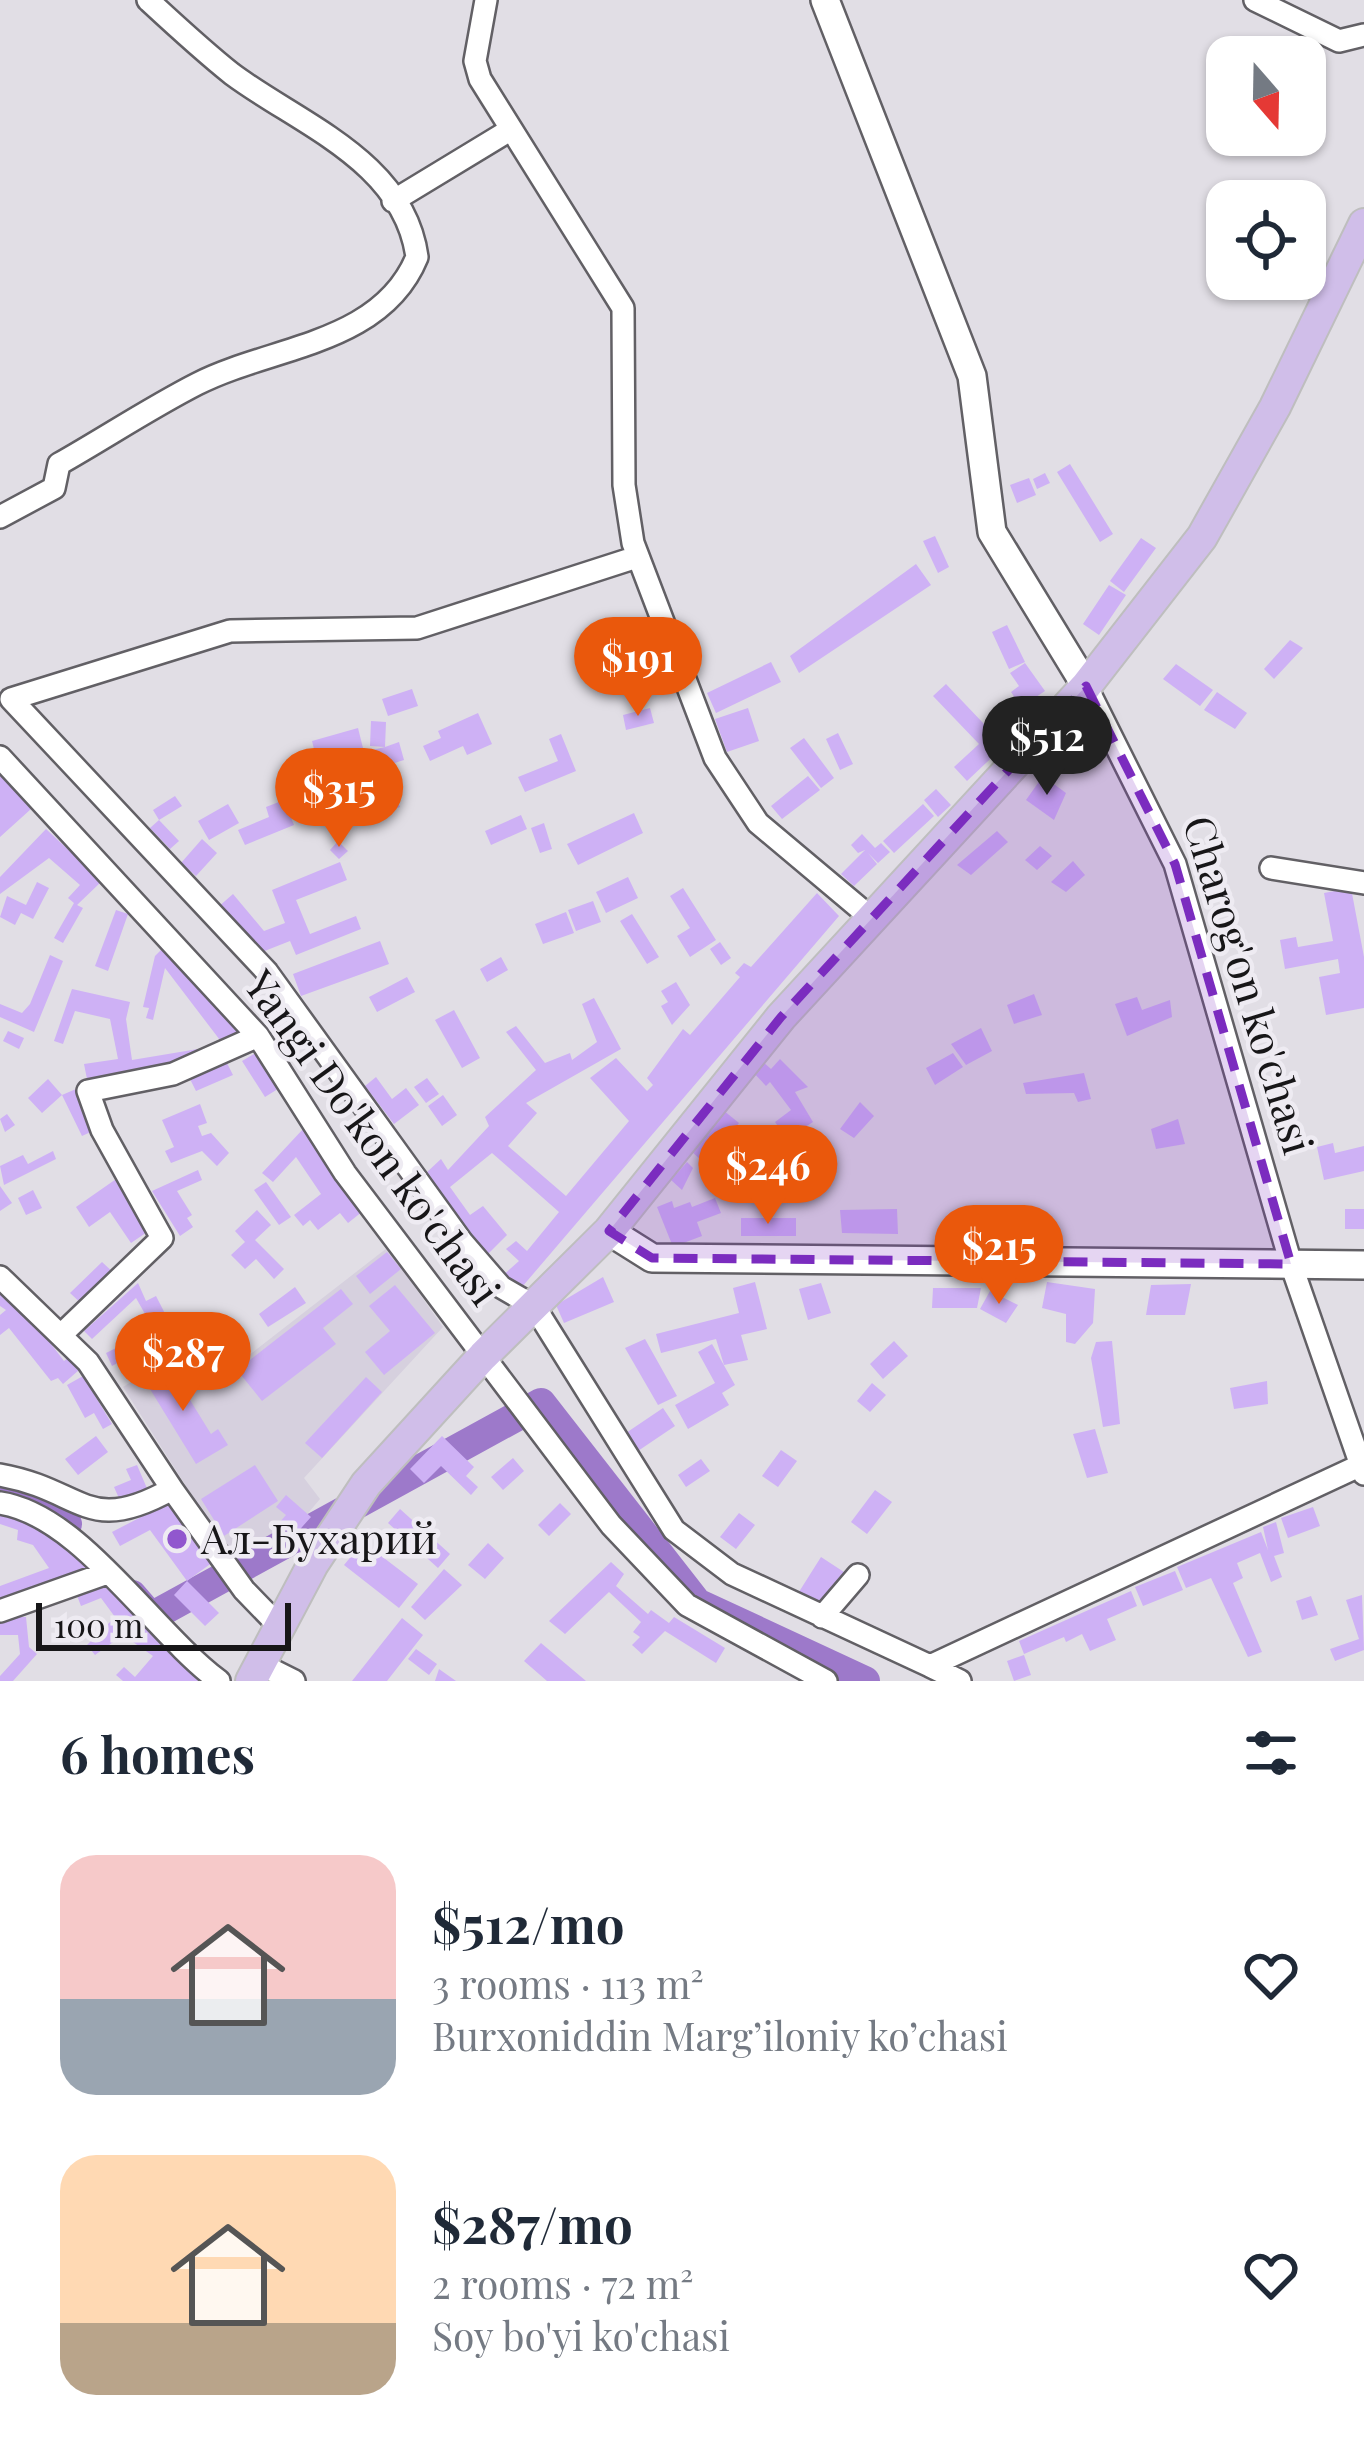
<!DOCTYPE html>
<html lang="en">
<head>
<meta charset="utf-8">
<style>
	:root { --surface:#fff; --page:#f6f6f7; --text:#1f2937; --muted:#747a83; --accent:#ea580c }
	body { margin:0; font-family:"Playfair Display",serif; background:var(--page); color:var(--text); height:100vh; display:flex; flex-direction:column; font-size:45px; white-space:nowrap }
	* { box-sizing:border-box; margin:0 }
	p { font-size:39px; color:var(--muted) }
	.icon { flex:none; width:66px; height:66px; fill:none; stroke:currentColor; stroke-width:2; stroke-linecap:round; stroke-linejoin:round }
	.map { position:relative; height:1681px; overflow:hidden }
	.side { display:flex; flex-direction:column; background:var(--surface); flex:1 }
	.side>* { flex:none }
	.needle { width:78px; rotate:160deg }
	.buttons { position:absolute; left:1206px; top:36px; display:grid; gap:24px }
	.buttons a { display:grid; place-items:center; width:120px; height:120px; border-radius:24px; background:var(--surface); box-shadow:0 3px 9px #0004; font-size:60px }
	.scale { position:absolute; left:36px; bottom:30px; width:255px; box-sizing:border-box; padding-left:12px; border:6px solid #171618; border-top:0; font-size:33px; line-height:42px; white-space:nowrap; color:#171618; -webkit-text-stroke:9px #eeebf2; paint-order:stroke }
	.price { position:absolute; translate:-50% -102px; padding:0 27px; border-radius:42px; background:var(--accent); color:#fff; font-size:39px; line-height:78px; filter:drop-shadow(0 3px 6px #0008) }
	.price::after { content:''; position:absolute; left:50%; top:72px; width:36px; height:27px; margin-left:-18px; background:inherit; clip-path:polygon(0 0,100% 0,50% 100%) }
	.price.current { background:#222; color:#fff }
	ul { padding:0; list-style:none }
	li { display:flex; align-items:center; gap:36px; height:300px; padding:0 60px }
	li span { display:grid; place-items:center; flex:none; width:336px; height:240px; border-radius:36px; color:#555 }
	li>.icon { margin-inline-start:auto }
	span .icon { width:144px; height:144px; fill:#fffc; stroke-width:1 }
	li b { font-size:51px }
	h2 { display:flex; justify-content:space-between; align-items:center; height:144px; padding:0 60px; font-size:51px }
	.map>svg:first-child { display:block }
	.built { fill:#d6d0de }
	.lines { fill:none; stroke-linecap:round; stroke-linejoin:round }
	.river { stroke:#9d79ca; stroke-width:30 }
	.building { fill:#ceb1f5 }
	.street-casing { stroke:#626065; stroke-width:26 }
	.secondary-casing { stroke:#626065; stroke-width:32 }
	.primary-casing { stroke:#bebebe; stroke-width:34 }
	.street { stroke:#fff; stroke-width:21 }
	.secondary { stroke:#fff; stroke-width:27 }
	.primary { stroke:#d0bee9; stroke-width:30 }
	.marked { fill:#7b2cbf; fill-opacity:0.2; stroke:#7b2cbf; stroke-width:9; stroke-dasharray:24 15; stroke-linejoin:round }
	.poi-dot { fill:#9157ce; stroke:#eeebf2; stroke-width:4.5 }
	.labels { text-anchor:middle; stroke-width:9; stroke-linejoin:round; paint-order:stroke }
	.street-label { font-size:42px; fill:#171618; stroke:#eeebf2 }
	.poi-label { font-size:42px; fill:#171618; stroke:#eeebf2; text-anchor:start }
</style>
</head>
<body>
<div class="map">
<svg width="1364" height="1681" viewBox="0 0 1364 1681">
	<rect width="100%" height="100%" fill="#e1dee5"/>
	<path class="built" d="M 387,1248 L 443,1327 L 304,1478 L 320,1499 L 260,1570 L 221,1541 L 123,1387 L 166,1360 L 171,1365 L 225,1339 L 244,1359 Z"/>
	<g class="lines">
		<path class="river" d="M 0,1492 L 23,1495 L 67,1524
			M 132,1595 L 151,1617 L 541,1403 L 697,1603 L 865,1681"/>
	</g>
	<path class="building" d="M 1070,464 L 1113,534 L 1100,542 L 1057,472 Z
		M 1045,473 L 1050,483 L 1037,489 L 1033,479 Z
		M 1029,478 L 1036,495 L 1017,503 L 1010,485 Z
		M 935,536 L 949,567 L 938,573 L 923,541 Z
		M 1141,538 L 1156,548 L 1124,592 L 1110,581 Z
		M 916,564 L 931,585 L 799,673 L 790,656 Z
		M 1109,585 L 1126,595 L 1099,635 L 1083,624 Z
		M 1007,625 L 1025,662 L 1009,669 L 992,632 Z
		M 1290,640 L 1303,648 L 1274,679 L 1264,669 Z
		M 771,662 L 781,682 L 716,713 L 707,693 Z
		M 1025,663 L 1045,691 L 1021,707 L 1011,692 L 1019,686 L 1010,673 Z
		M 1176,664 L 1213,690 L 1200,706 L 1163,679 Z
		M 946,684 L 984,724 L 1011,698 L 1021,708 L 995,734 L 1005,745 L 967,781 L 954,767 L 979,744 L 933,696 Z
		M 412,689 L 418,706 L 388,716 L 382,699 Z
		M 1217,692 L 1247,713 L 1235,729 L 1204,710 Z
		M 650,708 L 654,723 L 626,730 L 623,715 Z
		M 748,708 L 759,741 L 727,752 L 715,719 Z
		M 478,713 L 492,744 L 467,755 L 463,746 L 430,761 L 423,746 L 441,738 L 438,731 Z
		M 371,721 L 386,722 L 385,747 L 399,742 L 404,760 L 382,767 L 400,807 L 375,815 L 366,785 L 377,781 L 368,751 L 385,747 L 370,746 Z
		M 358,728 L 363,748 L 317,761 L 312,741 Z
		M 838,733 L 853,764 L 840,770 L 826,739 Z
		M 561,734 L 576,771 L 525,792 L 518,777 L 558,761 L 549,739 Z
		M 804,738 L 834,778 L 821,788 L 790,748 Z
		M 0,775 L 31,809 L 0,837 Z
		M 808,776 L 820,790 L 782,819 L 771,806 Z
		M 1043,776 L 1066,793 L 1054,820 L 1026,800 Z
		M 936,789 L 951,805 L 938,817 L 924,800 Z
		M 175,796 L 182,806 L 159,820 L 179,841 L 170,849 L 150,828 L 159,820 L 153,810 Z
		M 284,800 L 294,825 L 245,845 L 238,830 L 269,817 L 266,807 Z
		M 228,804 L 239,823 L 209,840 L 198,821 Z
		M 923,804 L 934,816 L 894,853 L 883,841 Z
		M 634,813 L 643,833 L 578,865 L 567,844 Z
		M 521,815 L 527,829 L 491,845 L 485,831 Z
		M 544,823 L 552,849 L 540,853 L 531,828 Z
		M 46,829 L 102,881 L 77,905 L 83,908 L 63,943 L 54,938 L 74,903 L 68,898 L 80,885 L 49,858 L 0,894 L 0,877 Z
		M 997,831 L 1008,842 L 971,875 L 957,865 Z
		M 862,834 L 875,848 L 881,843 L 890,852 L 878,863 L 868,853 L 877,864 L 854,886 L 841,874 L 865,850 L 858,853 L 851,845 Z
		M 202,839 L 217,853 L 196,876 L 181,863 Z
		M 338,841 L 348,851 L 339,859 L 330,850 Z
		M 1040,846 L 1052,856 L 1037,870 L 1025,860 Z
		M 1073,861 L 1085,875 L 1066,892 L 1051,882 Z
		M 340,862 L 347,880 L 296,900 L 310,934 L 356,916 L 361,929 L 296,955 L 290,941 L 257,954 L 217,908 L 233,894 L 264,931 L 285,923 L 272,890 Z
		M 628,877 L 638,898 L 606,913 L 596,892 Z
		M 37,882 L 49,888 L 33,919 L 21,913 L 15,925 L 0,917 L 7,896 L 26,905 Z
		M 683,888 L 716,940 L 690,957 L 677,936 L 690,928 L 670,896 Z
		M 1351,888 L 1364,957 L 1364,1008 L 1326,1015 L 1319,977 L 1340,973 L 1338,959 L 1285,969 L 1280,940 L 1296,937 L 1298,947 L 1333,941 L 1324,893 Z
		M 817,893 L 839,916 L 516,1294 L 500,1278 L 519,1261 L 506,1249 L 516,1241 L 527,1251 L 559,1212 L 492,1153 L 450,1187 L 470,1215 L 483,1206 L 507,1235 L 486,1256 L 426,1173 L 441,1159 L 448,1170 L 489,1126 L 485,1117 L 536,1070 L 506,1032 L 516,1026 L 545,1063 L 570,1053 L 572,1060 L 597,1042 L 582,1004 L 594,998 L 621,1049 L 526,1103 L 537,1113 L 508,1146 L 566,1196 L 629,1121 L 590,1078 L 616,1058 L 647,1091 L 653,1085 L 647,1078 L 683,1029 L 690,1035 L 740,977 L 735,973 L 744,963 L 751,967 Z
		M 593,901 L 601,922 L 576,931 L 568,910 Z
		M 116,910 L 128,914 L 108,971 L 95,966 Z
		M 566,912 L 574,933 L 543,944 L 535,924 Z
		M 632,914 L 659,957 L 647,964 L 620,921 Z
		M 380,941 L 389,964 L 301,996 L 293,974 Z
		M 720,942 L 731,958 L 721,965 L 710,949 Z
		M 163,948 L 244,1034 L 226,1048 L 165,968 L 153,1020 L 146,1018 L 149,1008 L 143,1007 L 155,956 Z
		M 50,955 L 63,961 L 34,1032 L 0,1017 L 0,1004 L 22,1013 L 30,1004 Z
		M 501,957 L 508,970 L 487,982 L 480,969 Z
		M 407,977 L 415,992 L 377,1012 L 369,997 Z
		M 676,982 L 690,1005 L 672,1025 L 661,1006 L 668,1002 L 661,991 Z
		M 72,989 L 130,1002 L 126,1019 L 132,1060 L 198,1049 L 200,1059 L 87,1079 L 84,1064 L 118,1059 L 110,1019 L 75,1011 L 63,1044 L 54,1041 Z
		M 1034,994 L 1042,1015 L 1014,1024 L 1007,1005 Z
		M 1137,997 L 1142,1010 L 1170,1000 L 1172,1017 L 1127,1036 L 1115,1004 Z
		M 454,1010 L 480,1058 L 462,1068 L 435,1020 Z
		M 981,1028 L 992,1051 L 966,1065 L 951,1044 Z
		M 8,1031 L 24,1038 L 19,1049 L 3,1041 Z
		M 259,1051 L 281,1087 L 265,1097 L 242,1061 Z
		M 953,1053 L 963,1067 L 935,1085 L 926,1068 Z
		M 780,1059 L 808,1087 L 795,1092 L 813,1122 L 787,1139 L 775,1122 L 791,1110 L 770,1082 L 766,1086 L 752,1071 L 762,1061 L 771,1069 Z
		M 227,1063 L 233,1075 L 196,1091 L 190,1079 Z
		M 1084,1073 L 1091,1099 L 1078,1102 L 1074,1093 L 1026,1094 L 1023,1083 Z
		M 376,1077 L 392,1099 L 406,1088 L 419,1105 L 394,1124 L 365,1086 Z
		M 427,1078 L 439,1094 L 426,1103 L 414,1087 Z
		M 48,1079 L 62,1095 L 42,1113 L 28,1098 Z
		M 76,1089 L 95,1130 L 82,1136 L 62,1095 Z
		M 443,1095 L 457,1115 L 442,1126 L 428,1106 Z
		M 860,1102 L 874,1116 L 854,1138 L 840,1129 Z
		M 200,1104 L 207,1123 L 198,1126 L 202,1136 L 211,1133 L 229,1153 L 217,1166 L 202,1151 L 171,1163 L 165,1151 L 174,1147 L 162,1120 Z
		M 723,1110 L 739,1123 L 731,1133 L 754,1161 L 745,1171 L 719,1144 L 702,1161 L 691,1151 Z
		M 7,1114 L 15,1125 L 5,1132 L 0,1119 Z
		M 1178,1119 L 1185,1144 L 1156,1149 L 1151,1129 Z
		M 304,1128 L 363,1211 L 348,1223 L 340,1213 L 318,1230 L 310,1220 L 303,1226 L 294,1215 L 321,1194 L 296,1157 L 273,1182 L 262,1173 Z
		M 1333,1143 L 1335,1153 L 1364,1146 L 1364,1171 L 1324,1180 L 1317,1147 Z
		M 53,1151 L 56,1159 L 4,1185 L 0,1166 L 23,1155 L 28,1164 Z
		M 687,1162 L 693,1168 L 682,1190 L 671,1180 Z
		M 198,1170 L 202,1180 L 177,1191 L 192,1215 L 187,1218 L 193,1227 L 180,1236 L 152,1191 Z
		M 119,1177 L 153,1228 L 131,1243 L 110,1212 L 89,1227 L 76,1207 Z
		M 266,1182 L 291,1217 L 279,1225 L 254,1190 Z
		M 0,1186 L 12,1203 L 0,1211 Z
		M 33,1190 L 42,1208 L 26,1215 L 18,1198 Z
		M 715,1198 L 721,1213 L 697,1222 L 702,1236 L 673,1247 L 657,1207 L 672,1201 L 674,1208 L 690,1202 L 692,1207 Z
		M 897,1209 L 898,1234 L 842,1233 L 840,1210 Z
		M 1345,1209 L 1364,1209 L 1364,1229 L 1345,1229 Z
		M 257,1210 L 271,1225 L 255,1240 L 284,1269 L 274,1279 L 256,1259 L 245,1269 L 231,1255 L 245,1242 L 235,1231 Z
		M 741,1218 L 796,1218 L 796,1236 L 741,1236 Z
		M 387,1252 L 401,1269 L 370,1294 L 356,1276 Z
		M 102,1262 L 115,1274 L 83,1305 L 70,1293 Z
		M 603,1277 L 614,1302 L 564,1323 L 556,1305 Z
		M 755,1282 L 767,1329 L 741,1335 L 748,1360 L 724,1365 L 716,1339 L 661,1353 L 656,1334 L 739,1313 L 733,1288 Z
		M 1047,1282 L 1095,1289 L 1093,1323 L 1075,1344 L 1066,1342 L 1066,1314 L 1042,1308 Z
		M 138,1283 L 146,1301 L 156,1296 L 177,1337 L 205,1323 L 214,1341 L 176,1360 L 166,1339 L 171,1358 L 147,1370 L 138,1352 L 112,1366 L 106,1353 L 130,1341 L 126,1333 L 149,1321 L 136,1298 L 92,1339 L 84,1331 Z
		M 821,1283 L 831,1313 L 808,1320 L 799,1289 Z
		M 1191,1284 L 1185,1315 L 1146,1315 L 1151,1285 Z
		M 395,1285 L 435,1333 L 384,1375 L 365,1352 L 390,1331 L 369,1306 Z
		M 295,1287 L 306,1303 L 268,1327 L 259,1314 Z
		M 0,1288 L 26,1311 L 64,1361 L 70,1356 L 79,1370 L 63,1384 L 58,1378 L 51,1381 L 9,1328 L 0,1335 L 0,1315 L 6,1310 L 0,1306 Z
		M 933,1288 L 981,1288 L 977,1308 L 932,1308 Z
		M 341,1289 L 353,1304 L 323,1328 L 336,1344 L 262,1401 L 237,1370 Z
		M 990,1291 L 1018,1305 L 1006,1323 L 980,1309 Z
		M 645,1339 L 677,1396 L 658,1405 L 625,1348 Z
		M 894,1341 L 908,1356 L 883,1379 L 870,1364 Z
		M 1112,1341 L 1120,1424 L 1103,1427 L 1091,1358 L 1096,1342 Z
		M 712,1344 L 735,1385 L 722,1393 L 729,1405 L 688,1429 L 675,1405 L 715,1383 L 698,1352 Z
		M 166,1361 L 211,1434 L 218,1429 L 228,1445 L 196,1464 L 142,1376 Z
		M 83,1376 L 112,1424 L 103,1429 L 94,1413 L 85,1418 L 67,1385 Z
		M 366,1377 L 382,1392 L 322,1458 L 305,1443 Z
		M 1267,1381 L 1268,1404 L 1234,1409 L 1230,1388 Z
		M 872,1383 L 886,1395 L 870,1412 L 857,1401 Z
		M 663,1408 L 675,1426 L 635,1453 L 623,1435 Z
		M 1095,1429 L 1108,1473 L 1087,1478 L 1073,1434 Z
		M 96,1436 L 108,1452 L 78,1475 L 65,1459 Z
		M 442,1436 L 474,1467 L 466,1476 L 478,1487 L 471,1495 L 441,1466 L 424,1483 L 410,1469 Z
		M 781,1450 L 797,1461 L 778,1487 L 762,1476 Z
		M 513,1458 L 524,1471 L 503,1490 L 491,1477 Z
		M 701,1459 L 710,1471 L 686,1487 L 678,1475 Z
		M 137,1465 L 149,1493 L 122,1505 L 114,1487 L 131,1480 L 126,1469 Z
		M 255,1465 L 278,1501 L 224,1536 L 201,1499 Z
		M 875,1490 L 892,1502 L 867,1534 L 851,1522 Z
		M 286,1495 L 311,1517 L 294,1536 L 279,1523 L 286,1515 L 276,1507 Z
		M 170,1502 L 213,1562 L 187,1581 L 219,1613 L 205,1626 L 174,1595 L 187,1581 L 150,1530 L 120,1546 L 112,1532 Z
		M 560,1503 L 571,1514 L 549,1536 L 538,1525 Z
		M 1313,1507 L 1320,1526 L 1288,1538 L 1281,1518 Z
		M 400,1509 L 450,1554 L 438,1568 L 388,1523 Z
		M 0,1511 L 20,1516 L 81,1555 L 88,1569 L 0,1603 L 0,1586 L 49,1568 L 33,1545 L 17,1540 L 18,1530 L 0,1524 Z
		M 739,1513 L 755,1525 L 736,1549 L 720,1537 Z
		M 1276,1522 L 1284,1553 L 1274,1556 L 1282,1577 L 1271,1582 L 1260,1553 L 1237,1563 L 1243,1578 L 1233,1583 L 1262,1652 L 1248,1657 L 1211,1578 L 1186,1588 L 1177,1567 L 1261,1532 L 1268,1550 L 1263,1527 Z
		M 363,1542 L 418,1584 L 399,1608 L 344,1565 Z
		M 488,1543 L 504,1558 L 485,1579 L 468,1565 Z
		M 821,1557 L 847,1574 L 824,1611 L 797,1595 Z
		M 611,1562 L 624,1574 L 616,1586 L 648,1614 L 651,1610 L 669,1623 L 674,1617 L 725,1648 L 716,1663 L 665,1631 L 642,1654 L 632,1645 L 640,1637 L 633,1632 L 641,1622 L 609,1592 L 565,1634 L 549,1621 Z
		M 444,1569 L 462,1585 L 425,1620 L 411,1607 Z
		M 1175,1571 L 1183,1590 L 1143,1606 L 1135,1587 Z
		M 108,1580 L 210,1681 L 123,1681 L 116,1675 L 124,1667 L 135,1677 L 153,1656 L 123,1635 L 95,1655 L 87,1645 L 115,1617 L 101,1598 L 81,1606 L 76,1593 Z
		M 1131,1591 L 1137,1606 L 1107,1619 L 1116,1640 L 1090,1651 L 1082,1634 L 1066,1642 L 1064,1637 L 1024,1654 L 1019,1641 Z
		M 1362,1595 L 1364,1650 L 1335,1661 L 1330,1649 L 1359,1639 L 1346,1600 Z
		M 1311,1596 L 1318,1615 L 1302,1620 L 1296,1601 Z
		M 0,1617 L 26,1617 L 29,1647 L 37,1654 L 13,1681 L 0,1681 L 0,1676 L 20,1654 L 18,1635 L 0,1635 Z
		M 402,1618 L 423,1635 L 387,1681 L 352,1681 Z
		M 541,1643 L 586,1681 L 547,1681 L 524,1661 Z
		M 416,1649 L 437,1664 L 429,1675 L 408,1659 Z
		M 1024,1655 L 1031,1675 L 1014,1681 L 1007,1661 Z
		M 439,1669 L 456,1681 L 435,1681 Z"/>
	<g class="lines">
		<defs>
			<path id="street" d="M 486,0 L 475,61 L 480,79 L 623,308 L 624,485 L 633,543 L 715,758 L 758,823 L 870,917
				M 1255,0 L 1339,41 L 1364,35
				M 393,201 L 510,130
				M 0,517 L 54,488 L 59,464 C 105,438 150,408 197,384 C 271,346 381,345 417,257 C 404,161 299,124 232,74 C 203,51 175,25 148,0
				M 637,557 L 417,628 L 230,631 L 11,699 L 267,972 L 462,1242 L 501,1287 L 534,1306 L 674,1530 L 732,1574 L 930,1666 L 1361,1465
				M 1086,686 L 1175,864 L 1291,1264 L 1364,1474
				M 0,757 L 258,1036 L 345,1173 L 611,1525 L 687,1605 L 826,1681
				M 1271,868 L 1364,883
				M 0,1277 L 88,1362 L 172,1489
				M 62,1334 L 162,1238 L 102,1130 L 88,1091 L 173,1074 L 258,1036
				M 0,1475 C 84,1490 86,1537 172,1489 L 244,1590 L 278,1625
				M 0,1503 C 80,1515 151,1630 219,1681
				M 0,1611 L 107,1573
				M 822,1617 L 858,1575
				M 258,1663 L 294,1681
				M 930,1666 L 960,1681"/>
			<path id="secondary" d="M 825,0 L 972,376 L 992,532 L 1086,686
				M 609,1231 L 652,1258 L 1364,1265"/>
			<path id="primary" d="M 251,1681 L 313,1564 L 366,1484 L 483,1356 L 609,1231 L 781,1017 L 1086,686 L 1202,537 L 1275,407 L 1364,224"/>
		</defs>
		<use href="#street" class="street-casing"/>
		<use href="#secondary" class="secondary-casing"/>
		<use href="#primary" class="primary-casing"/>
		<use href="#street" class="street"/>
		<use href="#secondary" class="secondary"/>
		<use href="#primary" class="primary"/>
	</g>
	<path class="marked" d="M 1086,686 L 1175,864 L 1291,1264 L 652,1258 L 609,1231 L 781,1017 Z"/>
	<circle class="poi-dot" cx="177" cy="1539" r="12"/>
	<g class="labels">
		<g class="street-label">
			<text transform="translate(1248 985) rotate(73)" y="15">Charog'on ko'chasi</text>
			<text transform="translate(372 1138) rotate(54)" y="15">Yangi Do'kon ko'chasi</text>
		</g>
		<g class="poi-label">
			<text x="201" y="1554">Ал-Бухарий</text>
		</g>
	</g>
</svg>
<div class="buttons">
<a><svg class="needle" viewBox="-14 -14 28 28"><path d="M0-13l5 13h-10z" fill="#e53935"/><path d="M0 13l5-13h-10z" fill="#747a83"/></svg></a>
<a><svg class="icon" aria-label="locate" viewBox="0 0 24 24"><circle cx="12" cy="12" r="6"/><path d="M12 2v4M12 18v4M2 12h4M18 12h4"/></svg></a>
</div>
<div class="scale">100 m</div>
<b class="price" style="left:638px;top:719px">$191</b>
<b class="price current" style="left:1047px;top:798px">$512</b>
<b class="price" style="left:339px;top:850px">$315</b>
<b class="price" style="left:768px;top:1227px">$246</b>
<b class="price" style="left:999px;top:1307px">$215</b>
<b class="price" style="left:183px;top:1414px">$287</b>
</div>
<section class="side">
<h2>6 homes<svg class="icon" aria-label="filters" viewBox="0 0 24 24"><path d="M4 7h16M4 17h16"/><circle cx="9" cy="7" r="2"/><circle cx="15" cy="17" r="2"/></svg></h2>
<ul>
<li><span style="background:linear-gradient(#f6c9c9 60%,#9aa5b1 0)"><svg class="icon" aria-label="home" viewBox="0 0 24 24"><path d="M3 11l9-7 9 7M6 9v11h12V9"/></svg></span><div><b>$512/mo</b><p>3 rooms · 113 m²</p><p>Burxoniddin Marg’iloniy ko’chasi</p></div><svg class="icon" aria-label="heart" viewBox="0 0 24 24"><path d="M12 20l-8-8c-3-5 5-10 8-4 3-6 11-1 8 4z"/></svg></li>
<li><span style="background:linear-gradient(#ffd9b3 70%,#b9a48a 0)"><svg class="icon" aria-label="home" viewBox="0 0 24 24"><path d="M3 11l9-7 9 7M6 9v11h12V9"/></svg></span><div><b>$287/mo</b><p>2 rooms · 72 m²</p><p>Soy bo'yi ko'chasi</p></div><svg class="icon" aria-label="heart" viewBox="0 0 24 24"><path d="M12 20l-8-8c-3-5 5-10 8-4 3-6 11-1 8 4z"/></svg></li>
</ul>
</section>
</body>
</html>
